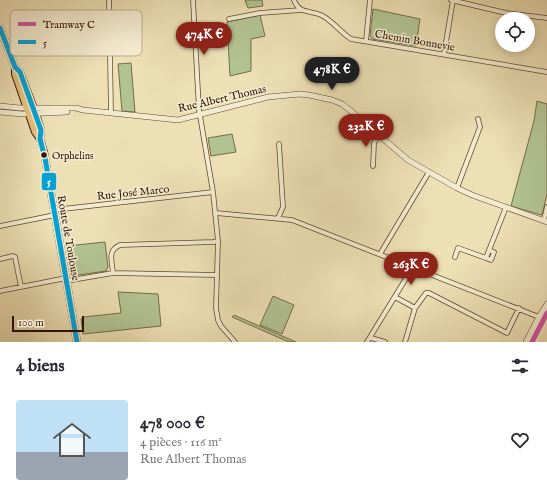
<!DOCTYPE html>
<html lang="fr">
<head>
<meta charset="utf-8">
<style>
	:root { --surface:#fff; --page:#f2f2f3; --text:#2b2b33; --muted:#7c7c81; --line:#e1e1e2; --accent:#8f2418 }
	body { margin:0; font-family:"IM FELL English",serif; background:var(--page); color:var(--text); height:100vh; display:flex; flex-direction:column; font-size:15px; white-space:nowrap }
	* { box-sizing:border-box; margin:0 }
	p { font-size:13px; color:var(--muted) }
	.icon { flex:none; width:22px; height:22px; fill:none; stroke:currentColor; stroke-width:2; stroke-linecap:round; stroke-linejoin:round }
	.map { position:relative; height:342px; overflow:hidden }
	.side { display:flex; flex-direction:column; background:var(--surface); flex:1 }
	.side>* { flex:none }
	.buttons { position:absolute; left:495px; top:12px; display:grid; gap:8px }
	.buttons a { display:grid; place-items:center; width:40px; height:40px; border-radius:50%; background:var(--surface); box-shadow:0 2px 10px #0003; font-size:20px }
	.scale { position:absolute; left:12px; bottom:10px; width:72px; box-sizing:border-box; padding-left:4px; border:2px solid #321400; border-top:0; font-size:11px; line-height:14px; white-space:nowrap; color:#321400; -webkit-text-stroke:3px #f3ebcf; paint-order:stroke }
	.price { position:absolute; translate:-50% -34px; padding:0 9px; border-radius:14px; background:var(--accent); color:#fff; font-size:13px; line-height:26px; filter:drop-shadow(0 1px 2px #0008) }
	.price::after { content:''; position:absolute; left:50%; top:24px; width:12px; height:9px; margin-left:-6px; background:inherit; clip-path:polygon(0 0,100% 0,50% 100%) }
	.price.current { background:#222; color:#fff }
	ul { padding:0; list-style:none }
	li { display:flex; align-items:center; gap:12px; height:100px; padding:0 16px }
	li+li { border-top:1px solid var(--line) }
	li span { display:grid; place-items:center; flex:none; width:112px; height:80px; border-radius:4px; color:#555 }
	li>.icon { margin-inline-start:auto }
	span .icon { width:48px; height:48px; fill:#fffc; stroke-width:1 }
	li b { font-size:17px }
	h2 { display:flex; justify-content:space-between; align-items:center; height:48px; padding:0 16px; font-size:17px }
	.map>svg:first-child { display:block }
	.green { fill:#b2c392; stroke:#726c49 }
	.lines { fill:none; stroke-linecap:round; stroke-linejoin:round }
	.minor-casing { stroke:#61472d; stroke-width:5.5 }
	.tertiary-casing { stroke:#61472d; stroke-width:6 }
	.primary-casing { stroke:#321400; stroke-width:8 }
	.minor { stroke:#f3ebcf; stroke-width:4 }
	.tertiary { stroke:#f3ebcf; stroke-width:5 }
	.primary { stroke:#e6c07a; stroke-width:6 }
	.bus-1-casing { stroke:#f3ebcf; stroke-width:8 }
	.bus-1 { stroke:#05a1d4; stroke-width:5 }
	.tram-1-casing { stroke:#f3ebcf; stroke-width:8 }
	.tram-1 { stroke:#cf56a0; stroke-width:5 }
	.bus-dot { fill:#321400; stroke:#f3ebcf; stroke-width:1.5 }
	.labels { text-anchor:middle; stroke-width:3; stroke-linejoin:round; paint-order:stroke }
	.bus-label { font-size:10px; fill:#321400; stroke:#f3ebcf; text-anchor:start }
	.street-label { font-size:11px; fill:#321400; stroke:#f3ebcf }
	.key { fill:#f3ebcf; stroke:#b9aa91; stroke-width:1 }
	.key-label { font-size:11px; fill:#321400 }
	.line-badge { stroke:#f3ebcf; stroke-width:1.5 }
	.badge-label { font-size:11px; text-anchor:middle; font-weight:bold; fill:#fff }
</style>
</head>
<body>
<div class="map">
<svg width="547" height="342" viewBox="0 0 547 342">
	<rect width="100%" height="100%" fill="#ede0b5"/>
	<filter id="stains"><feTurbulence type="fractalNoise" baseFrequency=".005" numOctaves="4"/><feColorMatrix values="0 0 0 0 .2 0 0 0 0 .09 0 0 0 0 .02 0 0 0 .5 -.17"/></filter>
	<radialGradient id="worn" r=".72"><stop offset=".6" stop-color="#630" stop-opacity="0"/><stop offset="1" stop-color="#630" stop-opacity=".3"/></radialGradient>
	<path class="green" d="M 245,0 L 262,0 L 263,6 L 248,8 Z
		M 373,9 L 420,19 L 416,46 L 372,39 L 370,36 Z
		M 260,15 L 265,36 L 251,39 L 251,71 L 230,76 L 227,22 Z
		M 131,63 L 135,112 L 122,111 L 118,64 Z
		M 537,101 L 547,104 L 547,194 L 542,215 L 541,215 L 511,206 L 534,121 Z
		M 232,134 L 236,152 L 211,156 L 208,138 Z
		M 105,242 L 108,267 L 106,271 L 72,276 L 67,246 Z
		M 118,292 L 158,294 L 161,326 L 83,334 L 81,319 L 84,317 L 121,313 Z
		M 273,296 L 294,305 L 282,334 L 260,325 Z
		M 234,315 L 296,342 L 289,342 L 232,317 Z"/>
	<g class="lines">
		<defs>
			<path id="minor" d="M 109,0 L 111,113
				M 193,0 L 199,110 L 213,192 L 218,241 L 216,308 L 218,320 L 221,326 L 235,342
				M 294,0 C 299,14 309,10 321,15 C 332,20 340,32 351,39 L 547,72
				M 451,0 L 506,13 L 547,18
				M 229,19 L 260,13 L 301,10
				M 366,41 L 370,0
				M 444,54 L 453,0
				M 373,166 L 374,143 L 378,136
				M 457,188 L 480,127 L 478,119
				M 54,210 L 213,192
				M 216,213 L 292,220 L 539,317
				M 278,218 L 283,207 L 279,144
				M 544,220 L 547,207
				M 0,226 L 55,215
				M 380,254 L 429,172
				M 455,257 L 458,248 L 486,258 L 506,207
				M 486,258 L 491,260 L 494,252 L 489,250
				M 0,259 L 13,256 L 15,257 L 21,287
				M 113,273 C 112,260 107,251 120,245 L 213,242 L 218,241
				M 66,281 L 113,273 L 216,275
				M 0,291 L 66,278
				M 395,297 L 415,308
				M 371,338 L 385,342
				M 367,342 L 413,267
				M 405,342 L 415,308 L 426,293 L 429,293 L 507,333 L 519,308"/>
			<path id="tertiary" d="M 0,106 L 20,108 L 76,108 L 83,110 L 178,120 L 268,97 L 300,94 L 309,95 L 332,100 L 342,104 L 351,111 L 408,160 L 457,188 L 472,195 L 547,222
				M 0,112 L 22,114 L 67,112
				M 526,342 L 539,317 L 547,304"/>
			<path id="primary" d="M 0,28 L 15,67 L 20,72 L 36,114 L 41,130 L 40,139
				M 15,67 L 15,74 L 35,132 L 40,139 L 44,152 L 77,342"/>
		</defs>
		<use href="#minor" class="minor-casing"/>
		<use href="#tertiary" class="tertiary-casing"/>
		<use href="#primary" class="primary-casing"/>
		<use href="#minor" class="minor"/>
		<use href="#tertiary" class="tertiary"/>
		<use href="#primary" class="primary"/>
		<defs>
			<path id="bus-1" d="M 0,28 L 15,67 L 20,72 L 41,130 L 40,139 L 45,158 L 77,342"/>
		</defs>
		<use href="#bus-1" class="bus-1-casing"/>
		<use href="#bus-1" class="bus-1"/>
		<defs>
			<path id="tram-1" d="M 532,342 L 547,313"/>
		</defs>
		<use href="#tram-1" class="tram-1-casing"/>
		<use href="#tram-1" class="tram-1"/>
	</g>
	<circle class="bus-dot" cx="44" cy="155" r="3.5"/>
	<g class="labels">
		<g class="bus-label">
			<text x="52" y="159">Orphelins</text>
		</g>
		<g class="street-label">
			<text transform="translate(415 40) rotate(10)" y="4">Chemin Bonnevie</text>
			<text transform="translate(222 98) rotate(-13)" y="4">Rue Albert Thomas</text>
			<text transform="translate(133 192) rotate(-6)" y="4">Rue José Marco</text>
			<text transform="translate(69 238) rotate(80)" y="4">Route de Toulouse</text>
		</g>
	</g>
	<rect x="10" y="10" width="132" height="46" rx="6" class="key"/>
	<rect x="18" y="22" width="18" height="4" fill="#cf56a0"/>
	<rect x="18" y="40" width="18" height="4" fill="#05a1d4"/>
	<g class="key-label">
		<text x="43" y="28">Tramway C</text>
		<text x="43" y="46">5</text>
	</g>
	<rect class="line-badge" x="41" y="172" width="16" height="19" rx="4" fill="#05a1d4"/>
	<g class="badge-label">
		<text x="49" y="185">5</text>
	</g>
	<rect width="100%" height="100%" filter="url(#stains)"/>
	<rect width="100%" height="100%" fill="url(#worn)"/>
</svg>
<div class="buttons">
<a><svg class="icon" aria-label="locate" viewBox="0 0 24 24"><circle cx="12" cy="12" r="6"/><path d="M12 2v4M12 18v4M2 12h4M18 12h4"/></svg></a>
</div>
<div class="scale">100 m</div>
<b class="price" style="left:204px;top:56px">474K €</b>
<b class="price current" style="left:332px;top:91px">478K €</b>
<b class="price" style="left:366px;top:148px">232K €</b>
<b class="price" style="left:411px;top:286px">263K €</b>
</div>
<section class="side">
<h2>4 biens<svg class="icon" aria-label="filters" viewBox="0 0 24 24"><path d="M4 7h16M4 17h16"/><circle cx="9" cy="7" r="2"/><circle cx="15" cy="17" r="2"/></svg></h2>
<ul>
<li><span style="background:linear-gradient(#bfe0f5 65%,#9aa5b1 0)"><svg class="icon" aria-label="home" viewBox="0 0 24 24"><path d="M3 11l9-7 9 7M6 9v11h12V9"/></svg></span><div><b>478 000 €</b><p>4 pièces · 116 m²</p><p>Rue Albert Thomas</p></div><svg class="icon" aria-label="heart" viewBox="0 0 24 24"><path d="M12 20l-8-8c-3-5 5-10 8-4 3-6 11-1 8 4z"/></svg></li>
</ul>
</section>
</body>
</html>
